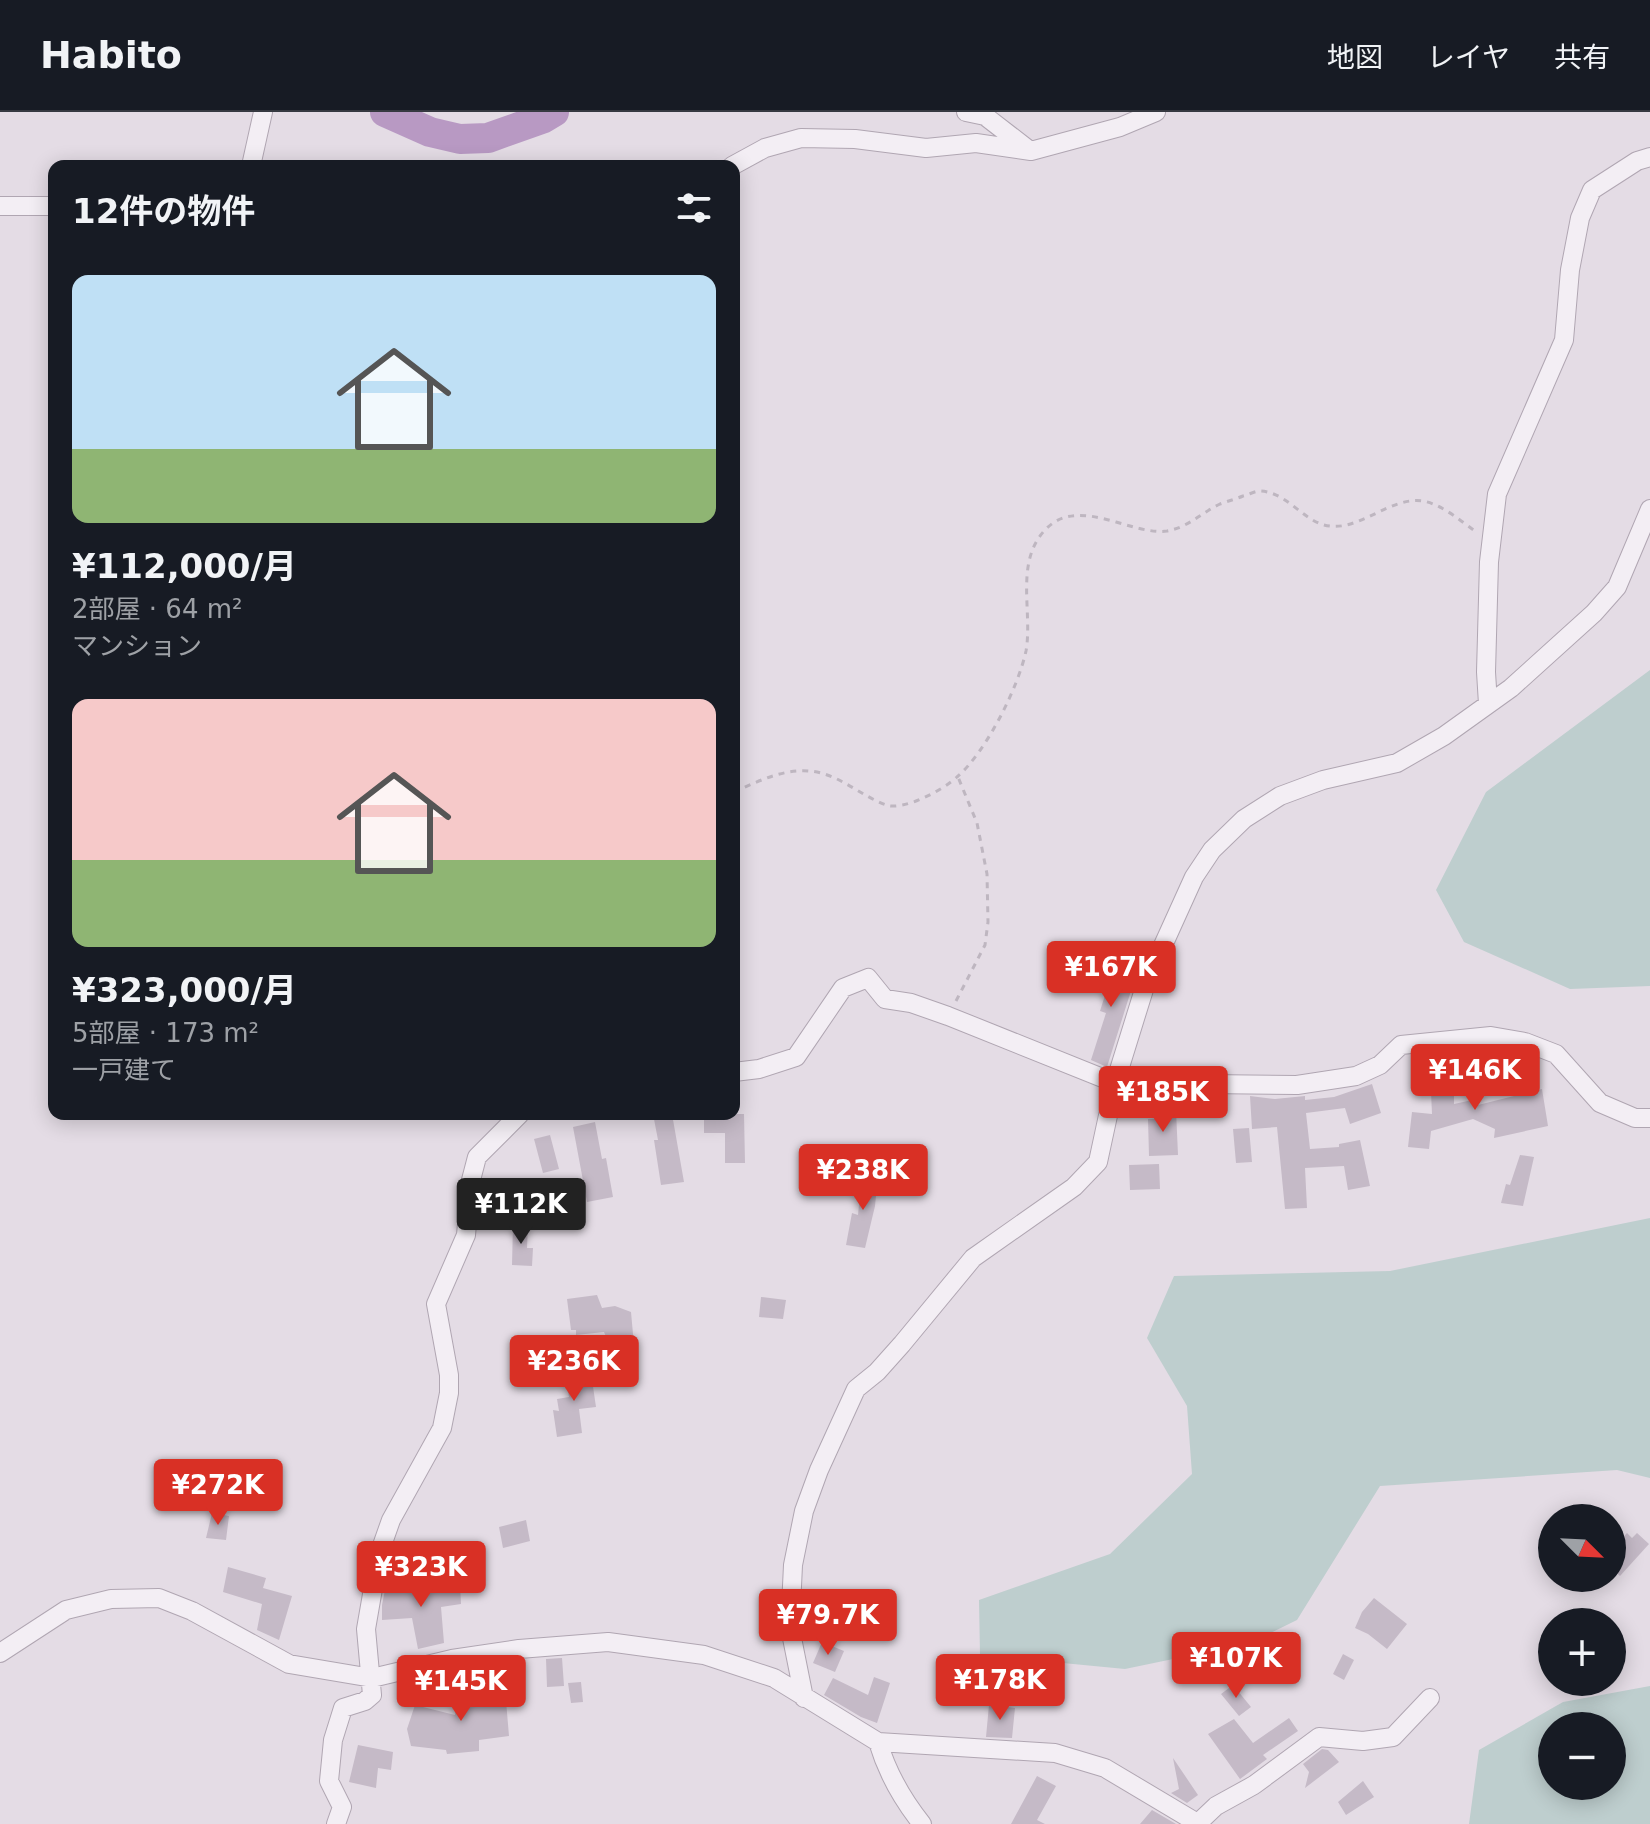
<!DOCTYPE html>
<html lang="ja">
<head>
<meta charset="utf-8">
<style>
	:root { --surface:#171b24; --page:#20242c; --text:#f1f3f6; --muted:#9ea1a6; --line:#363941; --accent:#d93025 }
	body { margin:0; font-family:"DejaVu Sans","Noto Sans JP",sans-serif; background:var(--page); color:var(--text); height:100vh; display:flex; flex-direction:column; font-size:30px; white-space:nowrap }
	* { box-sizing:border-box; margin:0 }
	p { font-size:26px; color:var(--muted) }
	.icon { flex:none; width:44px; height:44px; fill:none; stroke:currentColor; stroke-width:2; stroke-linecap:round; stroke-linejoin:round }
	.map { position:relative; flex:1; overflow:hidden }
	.details { position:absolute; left:48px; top:48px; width:692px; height:960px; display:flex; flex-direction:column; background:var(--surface); border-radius:16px; box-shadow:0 4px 20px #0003 }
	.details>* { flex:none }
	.needle { width:52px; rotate:114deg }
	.buttons { position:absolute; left:1538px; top:1392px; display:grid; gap:16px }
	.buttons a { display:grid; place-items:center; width:88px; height:88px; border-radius:50%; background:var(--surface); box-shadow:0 4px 20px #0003; font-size:40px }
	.price { position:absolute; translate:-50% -68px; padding:0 18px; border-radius:8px; background:var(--accent); color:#fff; font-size:26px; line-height:52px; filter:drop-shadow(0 2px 4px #0008) }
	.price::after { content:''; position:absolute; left:50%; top:48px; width:24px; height:18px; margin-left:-12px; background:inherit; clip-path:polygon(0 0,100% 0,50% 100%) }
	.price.selected { background:#222; color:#fff }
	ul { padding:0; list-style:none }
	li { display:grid; align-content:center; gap:16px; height:424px; padding:0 24px }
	li span { display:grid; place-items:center; height:248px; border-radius:16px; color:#555 }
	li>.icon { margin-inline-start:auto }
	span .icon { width:144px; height:144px; fill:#fffc; stroke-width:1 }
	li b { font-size:34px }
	h2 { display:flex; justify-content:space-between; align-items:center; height:96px; padding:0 24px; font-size:34px }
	header { display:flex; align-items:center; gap:48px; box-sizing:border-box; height:112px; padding:0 40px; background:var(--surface); border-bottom:2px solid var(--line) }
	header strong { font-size:38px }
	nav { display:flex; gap:44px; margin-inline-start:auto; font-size:28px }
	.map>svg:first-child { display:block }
	.green { fill:#becece; fill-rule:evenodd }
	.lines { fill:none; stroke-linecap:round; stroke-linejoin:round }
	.river { stroke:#b899c3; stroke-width:30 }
	.building { fill:#c5bac7 }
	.minor-casing { stroke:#b0a6b2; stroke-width:20 }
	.path { stroke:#beb6c0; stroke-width:3; stroke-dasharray:6 6; stroke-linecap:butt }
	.minor { stroke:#f3eef4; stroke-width:18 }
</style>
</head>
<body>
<header>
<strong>Habito</strong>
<nav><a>地図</a><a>レイヤ</a><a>共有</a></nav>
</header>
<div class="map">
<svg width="1650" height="1712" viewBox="0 0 1650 1712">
	<rect width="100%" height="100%" fill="#e4dce5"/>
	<path class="green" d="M 1650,558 L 1650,874 L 1570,877 L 1464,830 L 1436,778 L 1486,680 Z
		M 1650,1106 L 1650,1366 L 1617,1358 L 1380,1374 L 1297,1508 L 1250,1531 L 1125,1557 L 980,1543 L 979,1488 L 1110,1442 L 1192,1362 L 1187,1294 L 1147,1226 L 1174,1164 L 1390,1159 Z
		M 1650,1574 L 1650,1712 L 1469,1712 L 1479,1638 L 1563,1590 ZM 1552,1614 L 1612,1614 L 1612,1674 L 1552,1674 Z"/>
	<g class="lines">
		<path class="river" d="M 385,0 L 430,20 L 460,27 L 488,26 L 544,6 L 554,0"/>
	</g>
	<path class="building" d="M 1095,852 L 1135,866 L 1107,955 L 1091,948 L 1106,901 L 1100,899 L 1107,877 L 1089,871 Z
		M 1454,956 L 1454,992 L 1477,987 L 1478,993 L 1542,977 L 1548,1014 L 1494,1026 L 1495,1017 L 1473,1007 L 1431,1019 L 1429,1037 L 1408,1035 L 1412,1000 L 1432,1002 L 1430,958 Z
		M 1372,972 L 1381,1001 L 1350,1012 L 1345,996 L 1306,1001 L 1310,1037 L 1339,1035 L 1339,1032 L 1360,1028 L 1370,1074 L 1348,1078 L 1344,1054 L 1305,1056 L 1307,1096 L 1285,1097 L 1277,1015 L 1252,1017 L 1250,984 L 1275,987 L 1305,984 L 1305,988 L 1334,985 Z
		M 1158,998 L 1176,998 L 1178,1043 L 1149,1044 L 1148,1007 L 1159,1007 Z
		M 653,1002 L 672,1002 L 684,1070 L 661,1073 L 654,1028 L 658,1028 Z
		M 704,1002 L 744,1002 L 745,1051 L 725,1051 L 725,1021 L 704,1021 Z
		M 595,1010 L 602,1047 L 606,1046 L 613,1085 L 587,1090 L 573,1015 Z
		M 1249,1016 L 1252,1050 L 1236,1051 L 1233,1017 Z
		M 550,1023 L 559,1057 L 543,1061 L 534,1027 Z
		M 1520,1043 L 1534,1045 L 1523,1094 L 1501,1091 L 1506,1072 L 1510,1073 Z
		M 1159,1052 L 1160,1077 L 1130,1078 L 1129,1053 Z
		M 862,1061 L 878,1063 L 875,1094 L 865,1136 L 846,1133 L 852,1101 L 858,1103 Z
		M 481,1093 L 508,1093 L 508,1112 L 479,1112 Z
		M 513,1112 L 528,1112 L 527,1136 L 533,1136 L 532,1154 L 512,1153 Z
		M 597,1183 L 602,1196 L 615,1194 L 631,1200 L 634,1233 L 610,1234 L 604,1220 L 576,1223 L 576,1218 L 571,1218 L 567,1187 Z
		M 761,1185 L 786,1188 L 783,1207 L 759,1205 Z
		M 582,1257 L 583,1262 L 591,1261 L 596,1295 L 579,1297 L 582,1321 L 557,1325 L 553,1298 L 559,1299 L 557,1287 L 569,1285 L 565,1260 Z
		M 212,1401 L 229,1404 L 226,1428 L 206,1426 Z
		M 526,1408 L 530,1429 L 503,1436 L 499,1415 Z
		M 1627,1421 L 1632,1426 L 1637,1421 L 1649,1432 L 1620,1464 L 1612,1457 L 1612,1437 Z
		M 228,1455 L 266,1466 L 263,1476 L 292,1484 L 279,1528 L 257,1518 L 262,1492 L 223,1480 Z
		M 427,1470 L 427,1474 L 460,1473 L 461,1492 L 441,1495 L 444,1531 L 418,1537 L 412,1506 L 382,1508 L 382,1493 L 386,1473 L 405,1476 L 405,1471 Z
		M 1374,1486 L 1407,1512 L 1387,1537 L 1368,1522 L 1355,1516 L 1362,1500 Z
		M 822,1530 L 844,1539 L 835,1560 L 813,1551 Z
		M 1343,1542 L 1354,1548 L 1344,1568 L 1333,1562 Z
		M 562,1546 L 564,1574 L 547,1575 L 546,1547 Z
		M 874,1565 L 890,1571 L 877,1611 L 861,1605 L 824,1583 L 833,1566 L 868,1583 Z
		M 581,1570 L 583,1590 L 571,1591 L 568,1571 Z
		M 1233,1573 L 1251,1595 L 1239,1604 L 1221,1582 Z
		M 485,1577 L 505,1577 L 509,1624 L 479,1628 L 479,1639 L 447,1642 L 446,1638 L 411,1634 L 407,1617 L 415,1593 L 455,1603 L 457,1584 L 485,1580 Z
		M 989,1593 L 1015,1596 L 1012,1626 L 986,1625 Z
		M 1289,1606 L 1298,1619 L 1263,1643 L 1267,1647 L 1240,1667 L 1208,1622 L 1234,1607 L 1253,1631 Z
		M 358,1633 L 393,1640 L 391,1658 L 378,1656 L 376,1676 L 349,1670 Z
		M 1322,1637 L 1328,1638 L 1339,1650 L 1305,1676 L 1309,1660 L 1303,1652 Z
		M 1173,1646 L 1198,1683 L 1187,1691 L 1171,1681 L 1179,1677 Z
		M 1037,1664 L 1056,1674 L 1037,1708 L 1045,1712 L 1011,1712 Z
		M 1363,1669 L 1374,1685 L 1346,1703 L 1338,1690 Z
		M 1152,1698 L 1176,1712 L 1140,1712 Z"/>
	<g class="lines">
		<defs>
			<path id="minor" d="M 966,0 L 985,4 L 1029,38
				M 251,54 L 263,0
				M 732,54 L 765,36 L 801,26 L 855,27 L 926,36 L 976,31 L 1031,39 L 1120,15 L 1156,0
				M 0,94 L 54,94
				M 1488,592 L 1486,560 L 1489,450 L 1497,382 L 1564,228 L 1570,158 L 1580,106 L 1592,78 L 1637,49 L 1650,45
				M 734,960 L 759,957 L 796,945 L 843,876 L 868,866 L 885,887 L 911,891 L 948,904 L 1115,971 L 1297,973 L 1356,964 L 1380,953 L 1401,933 L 1491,924 L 1525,930 L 1556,942 L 1600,991 L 1635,1006 L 1650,1006
				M 0,1541 L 66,1498 L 111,1487 L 159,1486 L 192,1499 L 289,1552 L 372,1566 L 452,1547 L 519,1537 L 608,1530 L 704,1543 L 774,1566 L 878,1630 L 1055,1641 L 1105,1656 L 1199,1712
				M 804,1586 L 790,1516 L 793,1453 L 804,1399 L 819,1358 L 856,1277 L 877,1260 L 902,1232 L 973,1146 L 1074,1075 L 1098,1050 L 1115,971 L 1146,871 L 1194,765 L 1212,738 L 1244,707 L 1280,684 L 1323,668 L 1397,651 L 1444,624 L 1511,576 L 1594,501 L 1617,475 L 1650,397
				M 878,1630 C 887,1660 902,1687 922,1712
				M 336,1712 L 342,1695 L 329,1669 L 333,1628 L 343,1596 L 365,1589 L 372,1583 L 366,1517 L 379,1442 L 391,1408 L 442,1316 L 449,1281 L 449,1263 L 436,1192 L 466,1123 L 471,1068 L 477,1045 L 520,1002
				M 1197,1712 L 1216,1694 L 1254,1673 L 1319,1625 L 1363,1629 L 1393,1625 L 1430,1586"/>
		</defs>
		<use href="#minor" class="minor-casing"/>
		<path class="path" d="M 734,680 C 761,668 790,653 821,661 C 844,667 864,685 886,693 C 904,699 943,678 957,665 C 986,640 1018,576 1026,539 C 1033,500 1014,449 1046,417 C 1079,383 1131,424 1167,419 C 1189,415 1201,401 1220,392 C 1228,389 1236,387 1243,384 C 1248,383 1255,379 1260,379 C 1286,380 1302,407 1324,413 C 1358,422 1389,384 1423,389 C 1441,392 1461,409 1475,419
			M 956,889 L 985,833 L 988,810 L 987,762 L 977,711 L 958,665"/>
		<use href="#minor" class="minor"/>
	</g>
</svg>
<div class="buttons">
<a><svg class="needle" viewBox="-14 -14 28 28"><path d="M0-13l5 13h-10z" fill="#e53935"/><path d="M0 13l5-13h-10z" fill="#9ea1a6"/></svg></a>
<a>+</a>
<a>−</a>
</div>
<b class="price" style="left:1111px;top:897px">¥167K</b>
<b class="price" style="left:1475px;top:1000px">¥146K</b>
<b class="price" style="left:1163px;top:1022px">¥185K</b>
<b class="price" style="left:863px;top:1100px">¥238K</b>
<b class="price selected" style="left:521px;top:1134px">¥112K</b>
<b class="price" style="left:574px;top:1291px">¥236K</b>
<b class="price" style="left:218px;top:1415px">¥272K</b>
<b class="price" style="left:421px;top:1497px">¥323K</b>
<b class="price" style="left:828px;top:1545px">¥79.7K</b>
<b class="price" style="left:1236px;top:1588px">¥107K</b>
<b class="price" style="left:1000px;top:1610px">¥178K</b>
<b class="price" style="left:461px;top:1611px">¥145K</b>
<section class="details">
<h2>12件の物件<svg class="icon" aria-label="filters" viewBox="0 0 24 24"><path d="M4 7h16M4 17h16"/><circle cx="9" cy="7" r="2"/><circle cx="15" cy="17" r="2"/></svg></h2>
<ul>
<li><span style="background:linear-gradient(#bfe0f5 70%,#8fb573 0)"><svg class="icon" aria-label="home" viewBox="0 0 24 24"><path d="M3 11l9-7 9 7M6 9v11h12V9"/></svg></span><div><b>¥112,000/月</b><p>2部屋 · 64 m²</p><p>マンション</p></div></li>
<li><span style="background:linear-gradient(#f6c9c9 65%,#8fb573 0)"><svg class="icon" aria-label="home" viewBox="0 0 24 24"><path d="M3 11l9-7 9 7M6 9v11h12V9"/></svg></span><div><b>¥323,000/月</b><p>5部屋 · 173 m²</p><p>一戸建て</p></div></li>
</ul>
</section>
</div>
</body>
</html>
